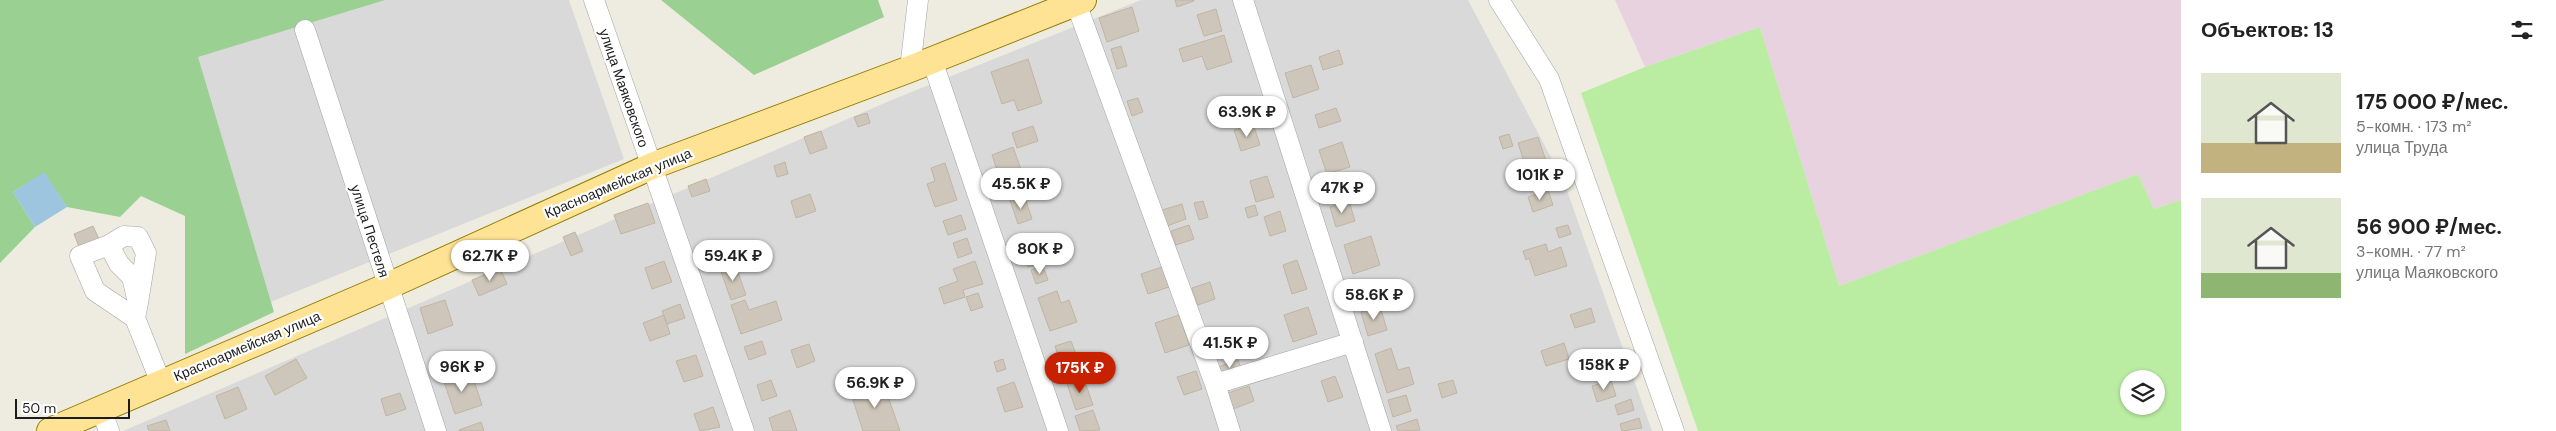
<!DOCTYPE html>
<html lang="ru">
<head>
<meta charset="utf-8">
<style>
	:root { --surface:#fff; --page:#f6f6f6; --text:#222; --muted:#767676; --accent:#c82100 }
	body { margin:0; font-family:"DM Sans",sans-serif; background:var(--page); color:var(--text); height:100vh; display:flex; flex-direction:column; font-size:19px; white-space:nowrap }
	* { box-sizing:border-box; margin:0 }
	p { font-size:16px; color:var(--muted) }
	.icon { flex:none; width:28px; height:28px; fill:none; stroke:currentColor; stroke-width:2; stroke-linecap:round; stroke-linejoin:round }
	.map { position:relative; flex:1; overflow:hidden }
	.panel { display:flex; flex-direction:column; background:var(--surface); width:375px }
	.panel>* { flex:none }
	.tools { position:absolute; left:2120px; top:370px; display:grid; gap:10px }
	.tools a { display:grid; place-items:center; width:45px; height:45px; border-radius:50%; background:var(--surface); box-shadow:0 1px 4px #0004; font-size:25px }
	.scale { position:absolute; left:15px; bottom:12px; width:115px; box-sizing:border-box; padding-left:5px; border:2px solid #1c1c1c; border-top:0; font-size:14px; line-height:18px; white-space:nowrap; color:#1c1c1c; -webkit-text-stroke:4px #fff; paint-order:stroke }
	.price { position:absolute; translate:-50% -42px; padding:0 11px; border-radius:18px; background:#fff; color:#222; font-size:16px; line-height:32px; filter:drop-shadow(0 1px 2px #0008) }
	.price::after { content:''; position:absolute; left:50%; top:30px; width:15px; height:11px; margin-left:-8px; background:inherit; clip-path:polygon(0 0,100% 0,50% 100%) }
	.price.selected { background:var(--accent); color:#fff }
	ul { padding:0; list-style:none }
	li { display:flex; align-items:center; gap:15px; height:125px; padding:0 20px }
	li span { display:grid; place-items:center; flex:none; width:140px; height:100px; border-radius:0px; color:#555 }
	li>.icon { margin-inline-start:auto }
	span .icon { width:60px; height:60px; fill:#fffc; stroke-width:1 }
	li b { font-size:21px }
	h2 { display:flex; justify-content:space-between; align-items:center; height:60px; padding:0 20px; font-size:21px }
	main { display:flex; flex:1; min-height:0 }
	.map>svg:first-child { display:block }
	.residential { fill:#dad9d9 }
	.industrial { fill:#e8d2e0 }
	.grass { fill:#baeca2; fill-rule:evenodd }
	.forest { fill:#9ad092 }
	.water { fill:#9ec5df }
	.building { fill:#cec6ba; stroke:#c0b5a2 }
	.lines { fill:none; stroke-linecap:round; stroke-linejoin:round }
	.minor-casing { stroke:#a3a3a3; stroke-width:21 }
	.major-casing { stroke:#947b00; stroke-width:28 }
	.minor { stroke:#fff; stroke-width:20 }
	.major { stroke:#ffe395; stroke-width:26 }
	.labels { text-anchor:middle; stroke-width:4.5; stroke-linejoin:round; paint-order:stroke }
	.street-label { font-size:14px; fill:#1c1c1c; stroke:#fff }
</style>
</head>
<body>
<main>
<div class="map">
<svg width="2181" height="431" viewBox="0 0 2181 431">
	<rect width="100%" height="100%" fill="#eeece0"/>
	<path class="residential" d="M 142,0 L 569,0 L 624,159 L 226,320 Z
		M 1141,0 L 1468,0 L 1564,182 L 1652,431 L 123,431 L 894,99 Z"/>
	<path class="industrial" d="M 1615,0 L 2181,0 L 2181,200 L 2154,209 L 2138,174 L 1839,286 L 1760,27 L 1645,67 Z"/>
	<path class="grass" d="M 1760,27 L 1839,286 L 2138,174 L 2154,209 L 2181,200 L 2181,431 L 1698,431 L 1581,93 L 1645,67 ZM 2129,379 L 2156,379 L 2156,406 L 2129,406 Z"/>
	<path class="forest" d="M 0,0 L 385,0 L 198,57 L 274,312 L 185,354 L 185,216 L 141,196 L 120,217 L 67,207 L 44,173 L 13,192 L 35,227 L 0,263 Z
		M 661,0 L 878,0 L 884,17 L 754,75 Z"/>
	<path class="water" d="M 44,172 L 67,207 L 35,227 L 13,192 Z"/>
	<path class="building" d="M 1175,0 L 1194,0 L 1194,1 L 1177,7 Z
		M 1132,7 L 1139,31 L 1107,42 L 1099,18 Z
		M 1216,9 L 1222,31 L 1204,36 L 1197,15 Z
		M 1224,35 L 1232,62 L 1207,70 L 1202,56 L 1183,62 L 1179,49 Z
		M 1121,46 L 1127,66 L 1117,69 L 1111,49 Z
		M 1339,50 L 1343,64 L 1323,70 L 1319,57 Z
		M 1028,59 L 1042,103 L 1018,111 L 1014,100 L 1002,104 L 991,72 Z
		M 1311,65 L 1319,89 L 1293,98 L 1285,73 Z
		M 1138,98 L 1143,112 L 1132,116 L 1127,101 Z
		M 1336,108 L 1341,121 L 1319,128 L 1315,115 Z
		M 867,113 L 870,123 L 858,127 L 854,117 Z
		M 1253,124 L 1260,145 L 1241,151 L 1234,130 Z
		M 1033,126 L 1038,141 L 1017,148 L 1012,133 Z
		M 821,131 L 827,148 L 810,154 L 804,137 Z
		M 1509,134 L 1513,146 L 1503,149 L 1499,137 Z
		M 1538,137 L 1546,161 L 1526,168 L 1518,143 Z
		M 1342,142 L 1350,167 L 1327,174 L 1319,150 Z
		M 1013,147 L 1024,178 L 1002,185 L 992,155 Z
		M 785,162 L 788,174 L 777,177 L 774,166 Z
		M 945,163 L 957,200 L 935,207 L 927,184 L 935,181 L 931,168 Z
		M 1267,176 L 1274,197 L 1256,202 L 1250,181 Z
		M 1340,177 L 1343,187 L 1322,194 L 1319,183 Z
		M 706,179 L 710,191 L 692,197 L 688,186 Z
		M 1548,190 L 1553,205 L 1533,212 L 1528,197 Z
		M 810,194 L 816,211 L 796,218 L 791,201 Z
		M 1024,195 L 1032,219 L 1018,224 L 1010,200 Z
		M 1203,201 L 1208,217 L 1199,220 L 1194,203 Z
		M 1349,201 L 1355,221 L 1336,227 L 1330,207 Z
		M 648,203 L 655,223 L 621,234 L 614,215 Z
		M 1182,204 L 1186,219 L 1167,226 L 1162,210 Z
		M 1255,205 L 1258,215 L 1248,218 L 1245,208 Z
		M 1280,211 L 1286,231 L 1270,236 L 1264,217 Z
		M 961,215 L 966,229 L 948,235 L 943,221 Z
		M 1189,225 L 1194,239 L 1176,245 L 1171,231 Z
		M 1568,225 L 1571,234 L 1559,238 L 1556,228 Z
		M 93,226 L 99,239 L 79,247 L 74,234 Z
		M 575,232 L 583,251 L 571,256 L 563,237 Z
		M 1371,236 L 1380,265 L 1353,274 L 1344,245 Z
		M 967,238 L 972,253 L 958,258 L 953,243 Z
		M 1033,239 L 1041,263 L 1028,267 L 1020,244 Z
		M 728,241 L 734,259 L 720,264 L 714,246 Z
		M 1546,244 L 1548,252 L 1561,247 L 1567,266 L 1535,276 L 1529,258 L 1526,260 L 1523,251 Z
		M 1297,260 L 1307,289 L 1292,294 L 1283,265 Z
		M 664,261 L 672,282 L 652,289 L 645,268 Z
		M 975,261 L 983,284 L 963,290 L 965,297 L 944,304 L 939,288 L 958,281 L 953,269 Z
		M 735,264 L 746,295 L 731,300 L 720,269 Z
		M 1043,266 L 1048,280 L 1036,284 L 1031,270 Z
		M 1162,267 L 1169,287 L 1148,294 L 1141,274 Z
		M 500,268 L 507,284 L 479,296 L 472,280 Z
		M 1210,282 L 1215,299 L 1198,305 L 1192,288 Z
		M 1057,291 L 1061,303 L 1069,300 L 1077,322 L 1050,331 L 1038,298 Z
		M 978,293 L 983,307 L 971,311 L 966,297 Z
		M 445,300 L 453,325 L 428,334 L 420,308 Z
		M 745,300 L 749,310 L 776,301 L 782,320 L 741,334 L 731,305 Z
		M 680,304 L 685,318 L 667,324 L 662,311 Z
		M 1380,306 L 1387,330 L 1368,336 L 1361,312 Z
		M 1308,307 L 1317,334 L 1293,342 L 1284,315 Z
		M 1591,308 L 1595,322 L 1575,328 L 1570,315 Z
		M 664,315 L 670,334 L 650,341 L 643,323 Z
		M 1179,315 L 1189,345 L 1165,353 L 1155,323 Z
		M 762,341 L 766,354 L 749,360 L 744,347 Z
		M 1071,341 L 1080,365 L 1063,371 L 1055,346 Z
		M 1564,343 L 1569,359 L 1546,366 L 1541,351 Z
		M 809,344 L 815,361 L 797,368 L 791,350 Z
		M 1391,348 L 1398,370 L 1409,367 L 1414,384 L 1387,393 L 1375,354 Z
		M 696,355 L 703,376 L 684,382 L 676,361 Z
		M 296,359 L 307,378 L 275,395 L 265,376 Z
		M 1003,359 L 1006,369 L 997,372 L 994,362 Z
		M 1238,360 L 1242,371 L 1222,378 L 1218,367 Z
		M 465,371 L 469,382 L 474,381 L 482,405 L 455,414 L 443,379 Z
		M 1196,371 L 1202,389 L 1184,395 L 1177,377 Z
		M 1335,376 L 1343,397 L 1328,402 L 1321,381 Z
		M 1084,379 L 1093,405 L 1076,410 L 1067,384 Z
		M 771,380 L 777,396 L 762,401 L 757,385 Z
		M 1453,380 L 1457,393 L 1442,398 L 1438,384 Z
		M 1611,380 L 1616,396 L 1597,402 L 1592,386 Z
		M 883,382 L 900,431 L 863,431 L 851,394 Z
		M 1014,382 L 1023,407 L 1005,412 L 997,388 Z
		M 1249,386 L 1254,401 L 1233,409 L 1228,393 Z
		M 238,387 L 247,409 L 225,419 L 216,396 Z
		M 400,393 L 406,409 L 386,416 L 381,399 Z
		M 1406,395 L 1411,411 L 1393,417 L 1388,400 Z
		M 1631,399 L 1634,410 L 1618,415 L 1615,405 Z
		M 713,407 L 720,427 L 700,431 L 694,414 Z
		M 790,410 L 797,431 L 773,431 L 769,418 Z
		M 1093,410 L 1100,430 L 1080,431 L 1075,416 Z
		M 1639,418 L 1642,428 L 1622,431 L 1620,424 Z
		M 1417,419 L 1420,430 L 1398,431 L 1396,426 Z
		M 166,420 L 170,431 L 149,431 L 147,426 Z
		M 481,422 L 484,431 L 460,431 L 459,430 Z"/>
	<g class="lines">
		<defs>
			<path id="minor" d="M 594,0 L 744,431
				M 1243,0 L 1381,431
				M 1499,0 L 1549,79 L 1674,431
				M 1076,3 L 1215,384 L 1230,431
				M 305,30 L 436,431
				M 932,60 L 1058,431
				M 910,69 L 918,0
				M 109,245 L 119,264 L 132,277 L 138,303 L 135,318 L 161,383
				M 135,318 L 95,291 L 80,256 L 109,245 L 124,236 L 138,237 L 146,253 L 138,303
				M 1215,384 L 1353,342
				M 101,409 L 109,431"/>
			<path id="major" d="M 50,431 L 388,286 L 652,166 L 910,69 L 1083,0"/>
		</defs>
		<use href="#minor" class="minor-casing"/>
		<use href="#major" class="major-casing"/>
		<use href="#minor" class="minor"/>
		<use href="#major" class="major"/>
	</g>
	<g class="labels">
		<g class="street-label">
			<text transform="translate(624 88) rotate(71)" y="5">улица Маяковского</text>
			<text transform="translate(618 183) rotate(-23)" y="5">Красноармейская улица</text>
			<text transform="translate(370 231) rotate(72)" y="5">улица Пестеля</text>
			<text transform="translate(247 346) rotate(-23)" y="5">Красноармейская улица</text>
		</g>
	</g>
</svg>
<div class="tools">
<a><svg class="icon" aria-label="layers" viewBox="0 0 24 24"><path d="M12 4l9 5-9 5-9-5zM3 14l9 5 9-5"/></svg></a>
</div>
<div class="scale">50 m</div>
<b class="price" style="left:1247px;top:138px">63.9K ₽</b>
<b class="price" style="left:1540px;top:201px">101K ₽</b>
<b class="price" style="left:1021px;top:210px">45.5K ₽</b>
<b class="price" style="left:1342px;top:214px">47K ₽</b>
<b class="price" style="left:1040px;top:275px">80K ₽</b>
<b class="price" style="left:490px;top:282px">62.7K ₽</b>
<b class="price" style="left:733px;top:282px">59.4K ₽</b>
<b class="price" style="left:1374px;top:321px">58.6K ₽</b>
<b class="price" style="left:1230px;top:369px">41.5K ₽</b>
<b class="price" style="left:1604px;top:391px">158K ₽</b>
<b class="price" style="left:462px;top:393px">96K ₽</b>
<b class="price selected" style="left:1080px;top:394px">175K ₽</b>
<b class="price" style="left:875px;top:409px">56.9K ₽</b>
</div>
<section class="panel">
<h2>Объектов: 13<svg class="icon" aria-label="filters" viewBox="0 0 24 24"><path d="M4 7h16M4 17h16"/><circle cx="9" cy="7" r="2"/><circle cx="15" cy="17" r="2"/></svg></h2>
<ul>
<li><span style="background:linear-gradient(#dfe7d0 70%,#c2b280 0)"><svg class="icon" aria-label="home" viewBox="0 0 24 24"><path d="M3 11l9-7 9 7M6 9v11h12V9"/></svg></span><div><b>175 000 ₽/мес.</b><p>5-комн. · 173 m²</p><p>улица Труда</p></div></li>
<li><span style="background:linear-gradient(#dfe7d0 75%,#8fb573 0)"><svg class="icon" aria-label="home" viewBox="0 0 24 24"><path d="M3 11l9-7 9 7M6 9v11h12V9"/></svg></span><div><b>56 900 ₽/мес.</b><p>3-комн. · 77 m²</p><p>улица Маяковского</p></div></li>
</ul>
</section>
</main>
</body>
</html>
